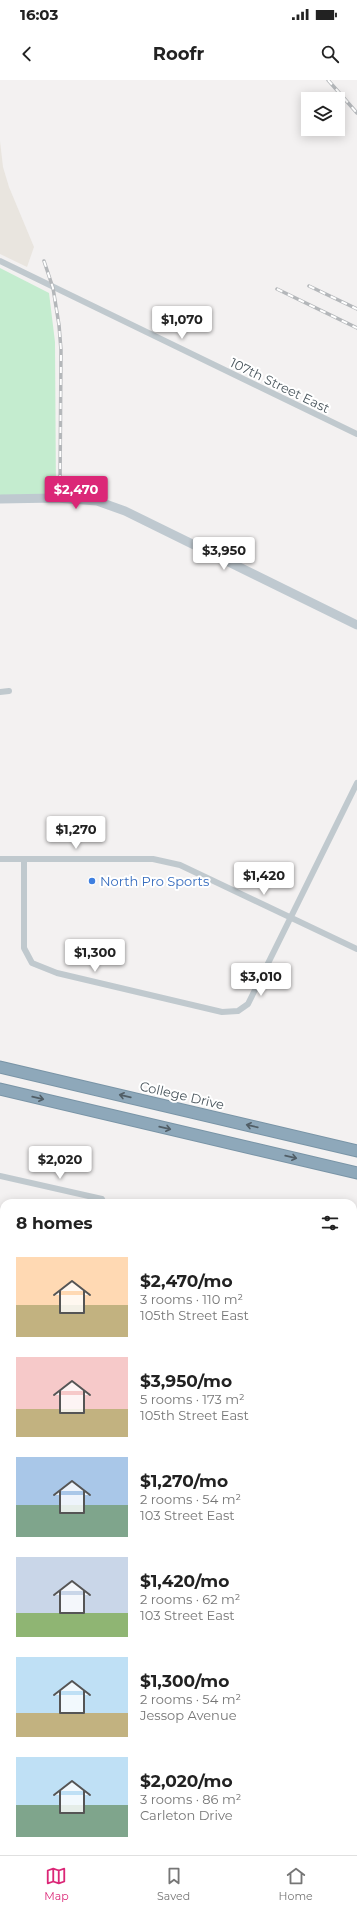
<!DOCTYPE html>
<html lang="en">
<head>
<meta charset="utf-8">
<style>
	:root { --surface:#fff; --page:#f2f2f2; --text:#222; --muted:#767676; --line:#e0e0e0; --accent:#db2777 }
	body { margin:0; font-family:Montserrat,sans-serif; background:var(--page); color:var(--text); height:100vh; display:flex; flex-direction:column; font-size:15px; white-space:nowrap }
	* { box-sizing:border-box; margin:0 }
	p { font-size:13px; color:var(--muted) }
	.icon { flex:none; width:22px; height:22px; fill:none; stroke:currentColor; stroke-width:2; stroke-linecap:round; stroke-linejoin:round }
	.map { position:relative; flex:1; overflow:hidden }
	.panel { position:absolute; left:0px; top:1119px; width:357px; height:656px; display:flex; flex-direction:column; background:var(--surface); border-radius:12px 12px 0 0; box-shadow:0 2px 10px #0003 }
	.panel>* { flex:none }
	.fabs { position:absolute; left:301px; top:12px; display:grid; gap:8px }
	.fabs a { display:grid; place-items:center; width:44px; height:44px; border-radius:0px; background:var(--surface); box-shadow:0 2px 10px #0003; font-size:20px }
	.price { position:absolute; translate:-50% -34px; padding:0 9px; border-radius:4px; background:#fff; color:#222; font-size:13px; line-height:26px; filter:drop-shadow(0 1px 2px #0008) }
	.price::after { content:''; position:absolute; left:50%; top:24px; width:12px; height:9px; margin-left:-6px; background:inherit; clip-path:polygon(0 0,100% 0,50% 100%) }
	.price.active { background:var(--accent); color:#fff }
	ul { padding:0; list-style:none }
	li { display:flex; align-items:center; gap:12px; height:100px; padding:0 16px }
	li span { display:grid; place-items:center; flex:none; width:112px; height:80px; border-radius:0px; color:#555 }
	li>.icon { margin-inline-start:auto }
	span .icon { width:48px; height:48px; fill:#fffc; stroke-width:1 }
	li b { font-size:17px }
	h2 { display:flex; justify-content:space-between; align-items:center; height:48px; padding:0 16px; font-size:17px }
	.status { display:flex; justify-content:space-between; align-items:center; height:28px; padding:0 20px; background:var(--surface); direction:ltr }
	.status svg { height:11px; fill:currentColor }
	header { display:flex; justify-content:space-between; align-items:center; height:52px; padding:0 16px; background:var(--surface); font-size:18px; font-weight:700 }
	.menu { display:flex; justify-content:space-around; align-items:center; height:56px; border-top:1px solid var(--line); background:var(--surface); font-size:11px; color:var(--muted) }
	.menu a { display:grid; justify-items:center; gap:2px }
	.menu .active { color:var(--accent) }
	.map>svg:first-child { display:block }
	.commercial { fill:#e9e5df }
	.education { fill:#e4e2e2 }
	.green { fill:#c4eccf }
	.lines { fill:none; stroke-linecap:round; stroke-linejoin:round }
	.highway-casing { stroke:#7994a6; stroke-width:13 }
	.street { stroke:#c0c9ce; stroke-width:6 }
	.secondary { stroke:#bfc9d0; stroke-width:9 }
	.highway { stroke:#8ea8ba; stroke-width:11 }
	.rail-casing { stroke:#b4b7ba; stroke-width:3.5 }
	.rail { stroke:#fff; stroke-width:2; stroke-dasharray:6; stroke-linecap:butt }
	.oneway { stroke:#515e66 }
	.shop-dot { fill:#3f7fe0; stroke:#fff; stroke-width:1.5 }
	.labels { text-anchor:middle; stroke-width:4; stroke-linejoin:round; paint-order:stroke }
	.street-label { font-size:13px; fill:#4a565d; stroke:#fff }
	.shop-label { font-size:13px; fill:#366cbe; stroke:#fff; text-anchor:start }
</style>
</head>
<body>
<div class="status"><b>16:03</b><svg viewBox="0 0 49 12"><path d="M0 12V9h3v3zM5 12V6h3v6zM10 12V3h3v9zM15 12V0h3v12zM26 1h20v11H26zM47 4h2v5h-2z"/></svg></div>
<header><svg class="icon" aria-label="back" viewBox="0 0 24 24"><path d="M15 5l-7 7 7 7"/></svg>Roofr<svg class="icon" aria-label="search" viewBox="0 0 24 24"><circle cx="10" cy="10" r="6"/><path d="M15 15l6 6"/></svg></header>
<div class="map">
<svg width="357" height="1775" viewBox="0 0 357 1775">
	<rect width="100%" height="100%" fill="#f3f1f1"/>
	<path class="commercial" d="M 0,61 L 3,87 L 9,107 L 34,167 L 27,187 L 0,174 Z"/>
	<path class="education" d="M 353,1595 L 357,1595 L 357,1715 L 353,1715 Z
		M 0,1724 L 4,1724 L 4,1771 L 250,1771 L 250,1775 L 0,1775 Z"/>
	<path class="green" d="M 0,188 L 49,213 L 55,262 L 56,418 L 0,419 Z
		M 4,1397 L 4,1441 L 0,1441 L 0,1398 Z
		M 353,1444 L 357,1445 L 357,1488 L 353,1505 Z
		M 353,1556 L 357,1557 L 357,1595 L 353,1595 Z"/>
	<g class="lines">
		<defs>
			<path id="highway" d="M 0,987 L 357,1071
				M 0,1009 L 357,1093"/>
		</defs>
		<use href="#highway" class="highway-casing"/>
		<path class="street" d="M 0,181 L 357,354
			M 0,612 L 9,611
			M 0,779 L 153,779 L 180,785 L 357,869
			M 24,779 L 24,868 L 32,883 L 57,893 L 222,932 L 238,931 L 248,924 L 357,703
			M 0,1096 L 102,1119 L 104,1123
			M 353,1177 L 357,1178
			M 0,1191 L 4,1193
			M 353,1267 L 357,1268
			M 353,1342 L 357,1325
			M 0,1671 L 4,1671
			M 353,1760 L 357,1760
			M 299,1775 L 300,1771"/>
		<path class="secondary" d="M 0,419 L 56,418 L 97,421 L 125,431 L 357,545
			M 0,1390 L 4,1389
			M 353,1444 L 357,1445"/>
		<use href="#highway" class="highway"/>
		<defs>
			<path id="rail" d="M 328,0 L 357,33
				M 44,181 L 53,208 L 59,245 L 61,270 L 60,409
				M 309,206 L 357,229
				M 277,209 L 357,248"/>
		</defs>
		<use href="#rail" class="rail-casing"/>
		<use href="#rail" class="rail"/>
	</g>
	<defs><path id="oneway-shaft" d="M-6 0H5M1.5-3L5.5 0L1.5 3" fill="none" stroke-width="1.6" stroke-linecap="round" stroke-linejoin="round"/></defs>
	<g class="oneway">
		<use href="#oneway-shaft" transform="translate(125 1016) rotate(-167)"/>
		<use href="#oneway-shaft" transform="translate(38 1018) rotate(13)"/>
		<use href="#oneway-shaft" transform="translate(252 1046) rotate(-167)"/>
		<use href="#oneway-shaft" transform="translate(165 1048) rotate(13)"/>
		<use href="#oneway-shaft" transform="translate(291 1077) rotate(13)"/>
	</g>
	<circle class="shop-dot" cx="92" cy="801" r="4"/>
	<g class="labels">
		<g class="street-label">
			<text transform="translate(280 305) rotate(26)" y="5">107th Street East</text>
			<text transform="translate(182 1015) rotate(13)" y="5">College Drive</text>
		</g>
		<g class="shop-label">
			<text x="100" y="806">North Pro Sports</text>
		</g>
	</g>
</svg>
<div class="fabs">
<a><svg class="icon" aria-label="layers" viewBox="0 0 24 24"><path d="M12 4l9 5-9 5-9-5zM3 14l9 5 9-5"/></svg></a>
</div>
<b class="price" style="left:182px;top:260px">$1,070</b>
<b class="price active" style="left:76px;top:430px">$2,470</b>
<b class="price" style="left:224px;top:491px">$3,950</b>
<b class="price" style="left:76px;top:770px">$1,270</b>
<b class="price" style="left:264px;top:816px">$1,420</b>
<b class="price" style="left:95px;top:893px">$1,300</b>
<b class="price" style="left:261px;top:917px">$3,010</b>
<b class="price" style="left:60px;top:1100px">$2,020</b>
<section class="panel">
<h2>8 homes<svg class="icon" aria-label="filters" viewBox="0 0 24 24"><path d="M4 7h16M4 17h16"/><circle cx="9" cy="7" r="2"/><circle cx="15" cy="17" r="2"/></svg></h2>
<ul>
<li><span style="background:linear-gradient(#ffd9b3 60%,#c2b280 0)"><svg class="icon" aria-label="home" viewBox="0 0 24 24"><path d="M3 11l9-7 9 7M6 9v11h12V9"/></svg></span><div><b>$2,470/mo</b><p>3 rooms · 110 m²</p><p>105th Street East</p></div></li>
<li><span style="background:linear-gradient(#f6c9c9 65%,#c2b280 0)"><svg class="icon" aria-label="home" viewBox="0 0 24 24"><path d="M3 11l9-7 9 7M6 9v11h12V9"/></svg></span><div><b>$3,950/mo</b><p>5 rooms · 173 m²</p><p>105th Street East</p></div></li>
<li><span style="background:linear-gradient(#a9c7e8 60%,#7fa58c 0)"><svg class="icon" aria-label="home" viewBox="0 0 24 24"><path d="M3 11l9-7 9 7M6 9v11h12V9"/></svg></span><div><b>$1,270/mo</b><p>2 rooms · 54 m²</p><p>103 Street East</p></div></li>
<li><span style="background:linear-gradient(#c9d6e8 70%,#8fb573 0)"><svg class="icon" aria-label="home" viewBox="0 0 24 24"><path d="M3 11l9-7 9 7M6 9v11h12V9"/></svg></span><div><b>$1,420/mo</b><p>2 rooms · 62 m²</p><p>103 Street East</p></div></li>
<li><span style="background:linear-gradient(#bfe0f5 70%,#c2b280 0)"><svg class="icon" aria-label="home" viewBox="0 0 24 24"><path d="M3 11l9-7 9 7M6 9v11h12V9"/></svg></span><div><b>$1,300/mo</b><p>2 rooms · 54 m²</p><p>Jessop Avenue</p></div></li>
<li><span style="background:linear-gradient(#bfe0f5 60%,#7fa58c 0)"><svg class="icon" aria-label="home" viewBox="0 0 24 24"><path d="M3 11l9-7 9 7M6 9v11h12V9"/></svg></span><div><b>$2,020/mo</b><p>3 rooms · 86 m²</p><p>Carleton Drive</p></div></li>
</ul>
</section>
</div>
<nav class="menu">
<a class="active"><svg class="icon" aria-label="map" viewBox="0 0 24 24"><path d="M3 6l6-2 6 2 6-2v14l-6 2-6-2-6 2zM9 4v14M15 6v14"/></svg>Map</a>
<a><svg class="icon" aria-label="saved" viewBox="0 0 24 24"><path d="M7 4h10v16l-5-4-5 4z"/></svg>Saved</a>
<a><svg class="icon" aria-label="home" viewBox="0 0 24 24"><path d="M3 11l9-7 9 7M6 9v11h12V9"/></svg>Home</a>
</nav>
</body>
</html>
